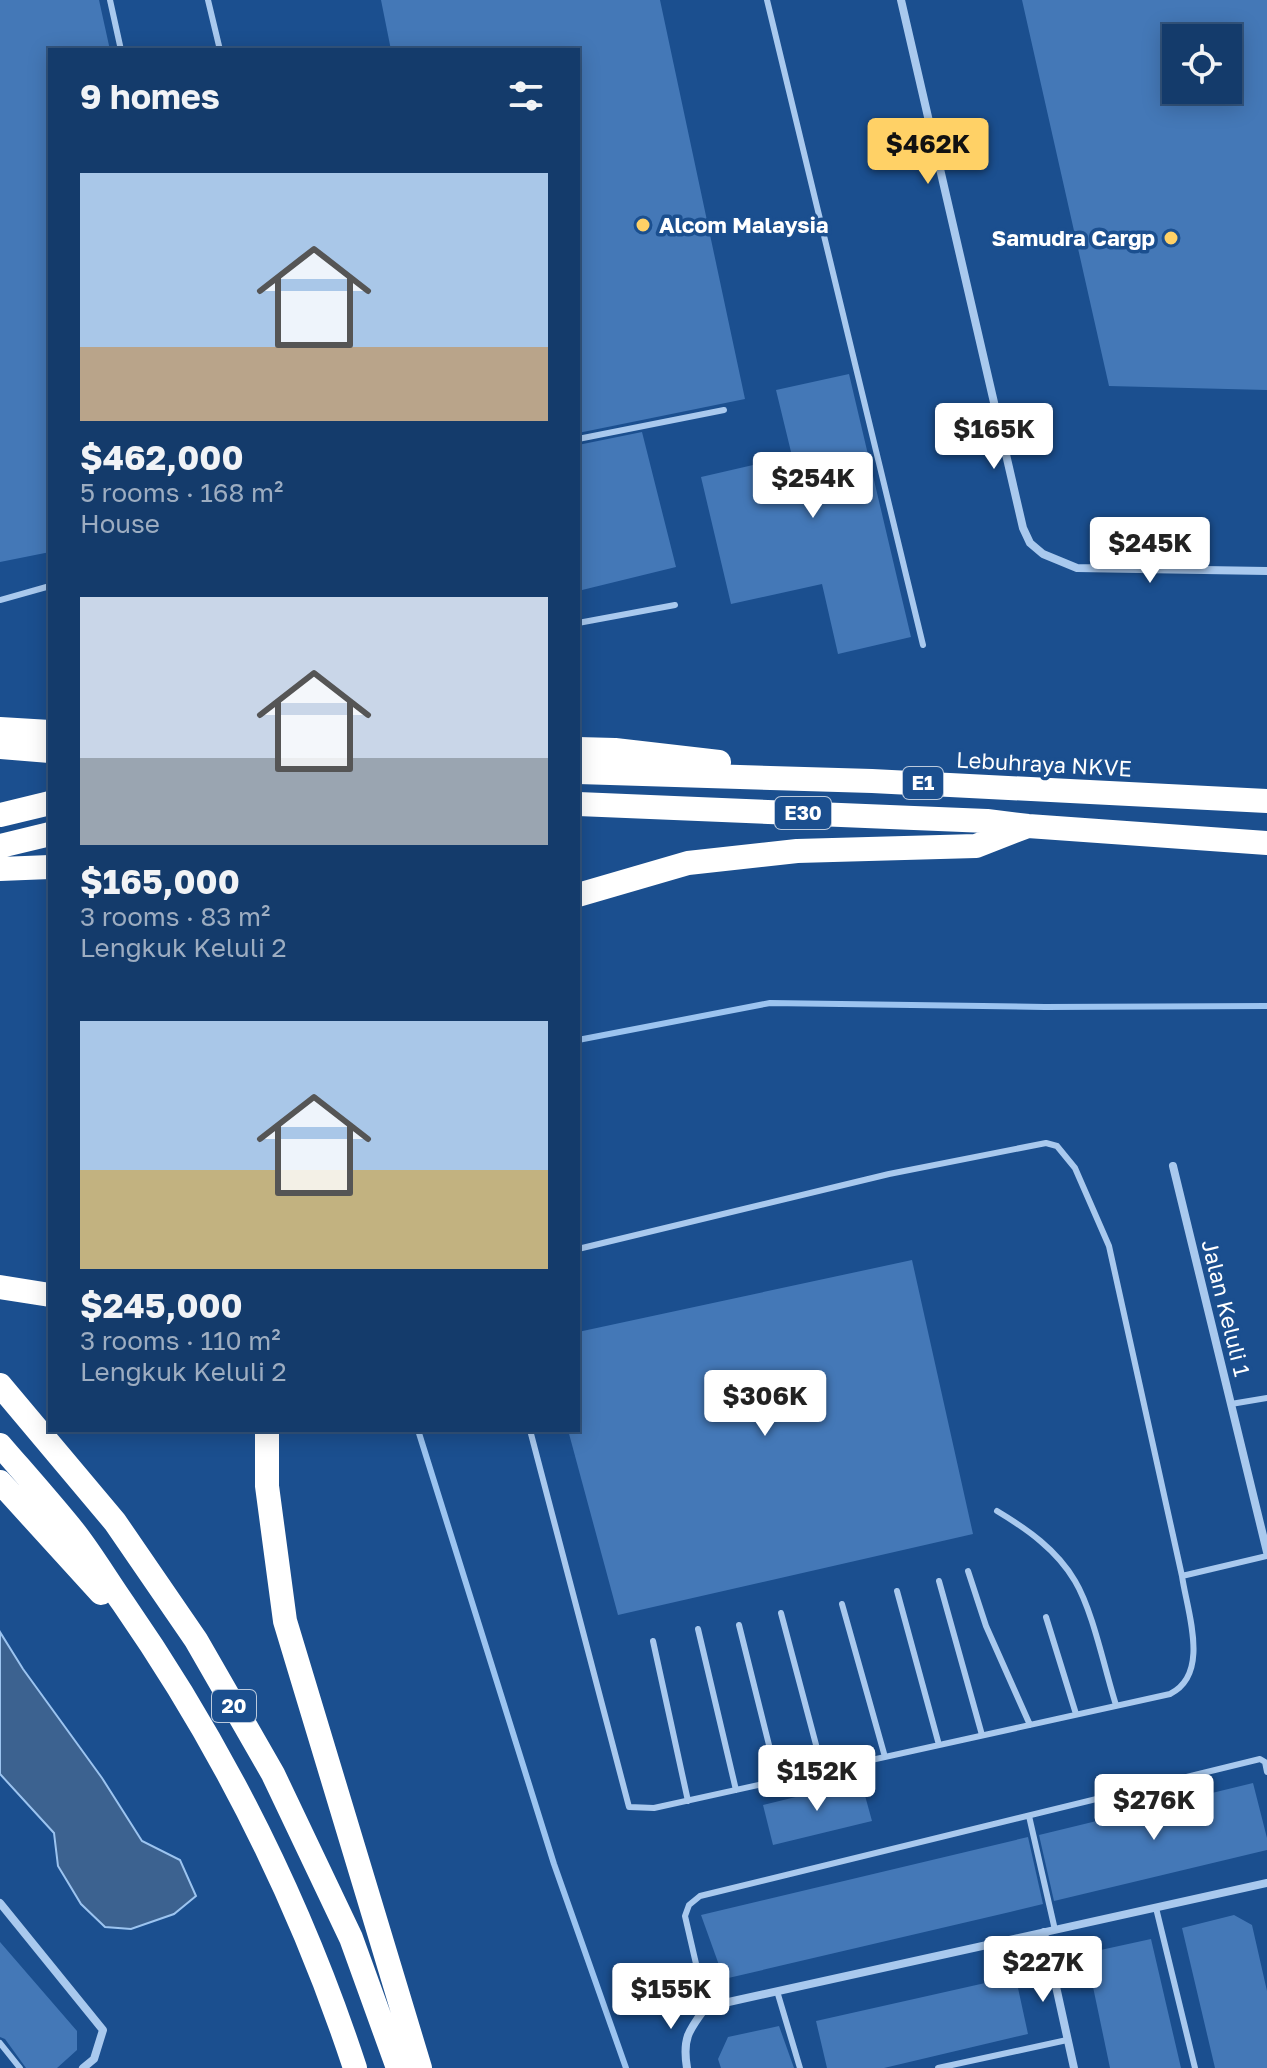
<!DOCTYPE html>
<html lang="en">
<head>
<meta charset="utf-8">
<style>
	:root { --surface:#143b6b; --page:#214673; --text:#f1f3f6; --muted:#9dadc1; --line:#33557e; --accent:#ffd166 }
	body { margin:0; font-family:"Golos Text",sans-serif; background:var(--page); color:var(--text); height:100vh; display:flex; flex-direction:column; font-size:30px; white-space:nowrap }
	* { box-sizing:border-box; margin:0 }
	p { font-size:26px; color:var(--muted) }
	.icon { flex:none; width:44px; height:44px; fill:none; stroke:currentColor; stroke-width:2; stroke-linecap:round; stroke-linejoin:round }
	.map { position:relative; flex:1; overflow:hidden }
	.sheet { position:absolute; left:48px; top:48px; width:532px; height:1384px; display:flex; flex-direction:column; background:var(--surface); border-radius:0px; box-shadow:0 4px 20px #0003,0 0 0 2px var(--line) }
	.sheet>* { flex:none }
	.tools { position:absolute; left:1162px; top:24px; display:grid; gap:16px }
	.tools a { display:grid; place-items:center; width:80px; height:80px; border-radius:0px; background:var(--surface); box-shadow:0 4px 20px #0003,0 0 0 2px var(--line); font-size:40px }
	.price { position:absolute; translate:-50% -68px; padding:0 18px; border-radius:8px; background:#fff; color:#222; font-size:26px; line-height:52px; filter:drop-shadow(0 2px 4px #0008) }
	.price::after { content:''; position:absolute; left:50%; top:48px; width:24px; height:18px; margin-left:-12px; background:inherit; clip-path:polygon(0 0,100% 0,50% 100%) }
	.price.active { background:var(--accent); color:#111 }
	ul { padding:0; list-style:none }
	li { display:grid; align-content:center; gap:16px; height:424px; padding:0 32px }
	li span { display:grid; place-items:center; height:248px; border-radius:0px; color:#555 }
	li>.icon { margin-inline-start:auto }
	span .icon { width:144px; height:144px; fill:#fffc; stroke-width:1 }
	li b { font-size:34px }
	h2 { display:flex; justify-content:space-between; align-items:center; height:96px; padding:0 32px; font-size:34px }
	.map>svg:first-child { display:block }
	.water { fill:#3c6290; stroke:#9cc4f0; stroke-width:2 }
	.lines { fill:none; stroke-linecap:round; stroke-linejoin:round }
	.stream { stroke:#9cc4f0; stroke-width:6 }
	.building { fill:#4478b7; fill-rule:evenodd }
	.service { stroke:#a9c9ee; stroke-width:6 }
	.minor { stroke:#a9c9ee; stroke-width:8 }
	.motorway { stroke:#fff; stroke-width:24 }
	.poi-dot { fill:#ffd166; stroke:#1b4f8f; stroke-width:3 }
	.labels { text-anchor:middle; stroke-width:7; stroke-linejoin:round; paint-order:stroke }
	.shield { fill:#1b4f8f; stroke:#bbcadd; stroke-width:2 }
	.shield-label { font-size:20px; font-weight:bold; fill:#fff }
	.poi-label { font-size:22px; font-weight:bold; fill:#fff; stroke:#1b4f8f; text-anchor:start }
	.street-label { font-size:22px; fill:#fff; stroke:#1b4f8f }
</style>
</head>
<body>
<div class="map">
<svg width="1267" height="2068" viewBox="0 0 1267 2068">
	<rect width="100%" height="100%" fill="#1b4f8f"/>
	<path class="water" d="M 0,1632 L 23,1669 L 102,1778 L 142,1841 L 180,1860 L 196,1896 L 174,1914 L 131,1929 L 105,1927 L 81,1904 L 58,1866 L 54,1833 L 0,1774 Z"/>
	<g class="lines">
		<path class="stream" d="M 578,1040 L 770,1003 L 1045,1007 L 1267,1006
			M 418,1430 L 554,1864 L 626,2068"/>
	</g>
	<path class="building" d="M 0,0 L 99,0 L 110,50 L 50,50 L 50,552 L 0,562 Z
		M 381,0 L 660,0 L 745,399 L 578,433 L 578,50 L 391,50 Z
		M 1022,0 L 1267,0 L 1267,390 L 1109,386 ZM 1176,38 L 1228,38 L 1228,90 L 1176,90 Z
		M 849,374 L 911,637 L 838,654 L 822,584 L 731,604 L 701,477 L 792,456 L 776,390 Z
		M 642,432 L 676,567 L 578,591 L 578,445 Z
		M 912,1260 L 973,1534 L 618,1615 L 568,1430 L 578,1430 L 578,1332 Z
		M 861,1781 L 872,1821 L 773,1845 L 763,1805 Z
		M 1253,1783 L 1267,1838 L 1267,1850 L 1054,1901 L 1039,1835 Z
		M 1028,1837 L 1043,1904 L 1010,1912 L 724,1979 L 701,1915 Z
		M 1234,1915 L 1252,1925 L 1267,1991 L 1267,2068 L 1215,2068 L 1182,1928 Z
		M 1151,1939 L 1181,2068 L 1110,2068 L 1088,1963 L 1096,1951 Z
		M 0,1942 L 77,2031 L 77,2050 L 57,2068 L 26,2068 L 5,2039 L 0,2037 Z
		M 1003,1979 L 1018,1988 L 1028,2034 L 884,2068 L 827,2068 L 816,2021 Z
		M 779,2026 L 794,2068 L 721,2068 L 718,2059 L 728,2037 Z"/>
	<g class="lines">
		<path class="service" d="M 110,0 L 121,50
			M 208,0 L 220,50
			M 767,0 L 923,645
			M 578,439 L 724,410
			M 0,600 L 50,586
			M 578,623 L 675,605
			M 578,1249 L 889,1174 L 1046,1143 L 1057,1146 L 1075,1168 L 1109,1246 L 1182,1576
			M 1231,1404 L 1267,1398
			M 530,1430 L 629,1807 L 654,1808 L 1170,1694 C 1211,1674 1187,1611 1182,1576 L 1267,1556
			M 997,1511 C 1027,1529 1057,1550 1075,1581 C 1093,1611 1105,1671 1116,1705
			M 968,1571 L 986,1626 L 1030,1725
			M 939,1581 L 982,1735
			M 897,1591 L 939,1745
			M 842,1604 L 885,1757
			M 781,1613 L 823,1771
			M 1046,1617 L 1076,1714
			M 739,1625 L 778,1781
			M 698,1629 L 736,1790
			M 653,1641 L 688,1801
			M 1029,1816 L 1055,1930
			M 1156,1908 L 1195,2068
			M 777,1991 L 800,2068
			M 706,2007 L 685,1916 L 689,1905 L 700,1896 L 1260,1759 L 1265,1762 L 1267,1772
			M 0,2043 L 20,2068
			M 938,2068 L 1067,2040"/>
		<path class="minor" d="M 901,0 L 1023,528 L 1030,543 L 1043,554 L 1077,568 L 1267,571
			M 1173,1166 L 1267,1552
			M 0,1903 L 103,2030 L 94,2059 L 83,2068
			M 1044,1932 L 1074,2068
			M 687,2068 C 682,2038 689,2030 706,2007 L 1267,1883"/>
		<path class="motorway" d="M 0,729 L 50,732
			M 0,747 L 50,751
			M 578,749 L 615,750 L 719,762
			M 578,772 L 872,781 L 1267,801
			M 578,804 L 987,821 L 1028,826 L 1267,843
			M 0,815 L 50,803
			M 0,846 L 50,834
			M 0,869 L 50,867
			M 578,895 L 688,863 L 797,851 L 976,846 L 1025,827
			M 0,1287 L 50,1295
			M 0,1385 L 115,1522 L 196,1640 L 273,1774 L 351,1938 L 398,2068
			M 267,1430 L 267,1486 L 285,1621 L 420,2068
			M 0,1445 C 25,1474 51,1503 75,1533 C 92,1555 107,1580 123,1603 C 223,1747 300,1901 355,2068
			M 0,1482 L 101,1593"/>
	</g>
	<g class="poi-dot">
		<circle cx="643" cy="225" r="8"/>
		<circle cx="1171" cy="238" r="8"/>
	</g>
	<g class="labels">
		<g class="shield">
			<rect x="903" y="767" width="40" height="32" rx="6"/>
			<rect x="775" y="797" width="56" height="32" rx="6"/>
			<rect x="212" y="1690" width="44" height="32" rx="6"/>
		</g>
		<g class="shield-label">
			<text x="923" y="790">E1</text>
			<text x="803" y="820">E30</text>
			<text x="234" y="1713">20</text>
		</g>
		<g class="poi-label">
			<text x="659" y="233">Alcom Malaysia</text>
			<text x="1155" y="246" text-anchor="end">Samudra Cargp</text>
		</g>
		<g class="street-label">
			<text transform="translate(1044 764) rotate(3)" y="8">Lebuhraya NKVE</text>
			<text transform="translate(1226 1308) rotate(76)" y="8">Jalan Keluli 1</text>
		</g>
	</g>
</svg>
<div class="tools">
<a><svg class="icon" aria-label="locate" viewBox="0 0 24 24"><circle cx="12" cy="12" r="6"/><path d="M12 2v4M12 18v4M2 12h4M18 12h4"/></svg></a>
</div>
<b class="price active" style="left:928px;top:186px">$462K</b>
<b class="price" style="left:994px;top:471px">$165K</b>
<b class="price" style="left:813px;top:520px">$254K</b>
<b class="price" style="left:1150px;top:585px">$245K</b>
<b class="price" style="left:765px;top:1438px">$306K</b>
<b class="price" style="left:817px;top:1813px">$152K</b>
<b class="price" style="left:1154px;top:1842px">$276K</b>
<b class="price" style="left:1043px;top:2004px">$227K</b>
<b class="price" style="left:671px;top:2031px">$155K</b>
<section class="sheet">
<h2>9 homes<svg class="icon" aria-label="filters" viewBox="0 0 24 24"><path d="M4 7h16M4 17h16"/><circle cx="9" cy="7" r="2"/><circle cx="15" cy="17" r="2"/></svg></h2>
<ul>
<li><span style="background:linear-gradient(#a9c7e8 70%,#b9a48a 0)"><svg class="icon" aria-label="home" viewBox="0 0 24 24"><path d="M3 11l9-7 9 7M6 9v11h12V9"/></svg></span><div><b>$462,000</b><p>5 rooms · 168 m²</p><p>House</p></div></li>
<li><span style="background:linear-gradient(#c9d6e8 65%,#9aa5b1 0)"><svg class="icon" aria-label="home" viewBox="0 0 24 24"><path d="M3 11l9-7 9 7M6 9v11h12V9"/></svg></span><div><b>$165,000</b><p>3 rooms · 83 m²</p><p>Lengkuk Keluli 2</p></div></li>
<li><span style="background:linear-gradient(#a9c7e8 60%,#c2b280 0)"><svg class="icon" aria-label="home" viewBox="0 0 24 24"><path d="M3 11l9-7 9 7M6 9v11h12V9"/></svg></span><div><b>$245,000</b><p>3 rooms · 110 m²</p><p>Lengkuk Keluli 2</p></div></li>
</ul>
</section>
</div>
</body>
</html>
